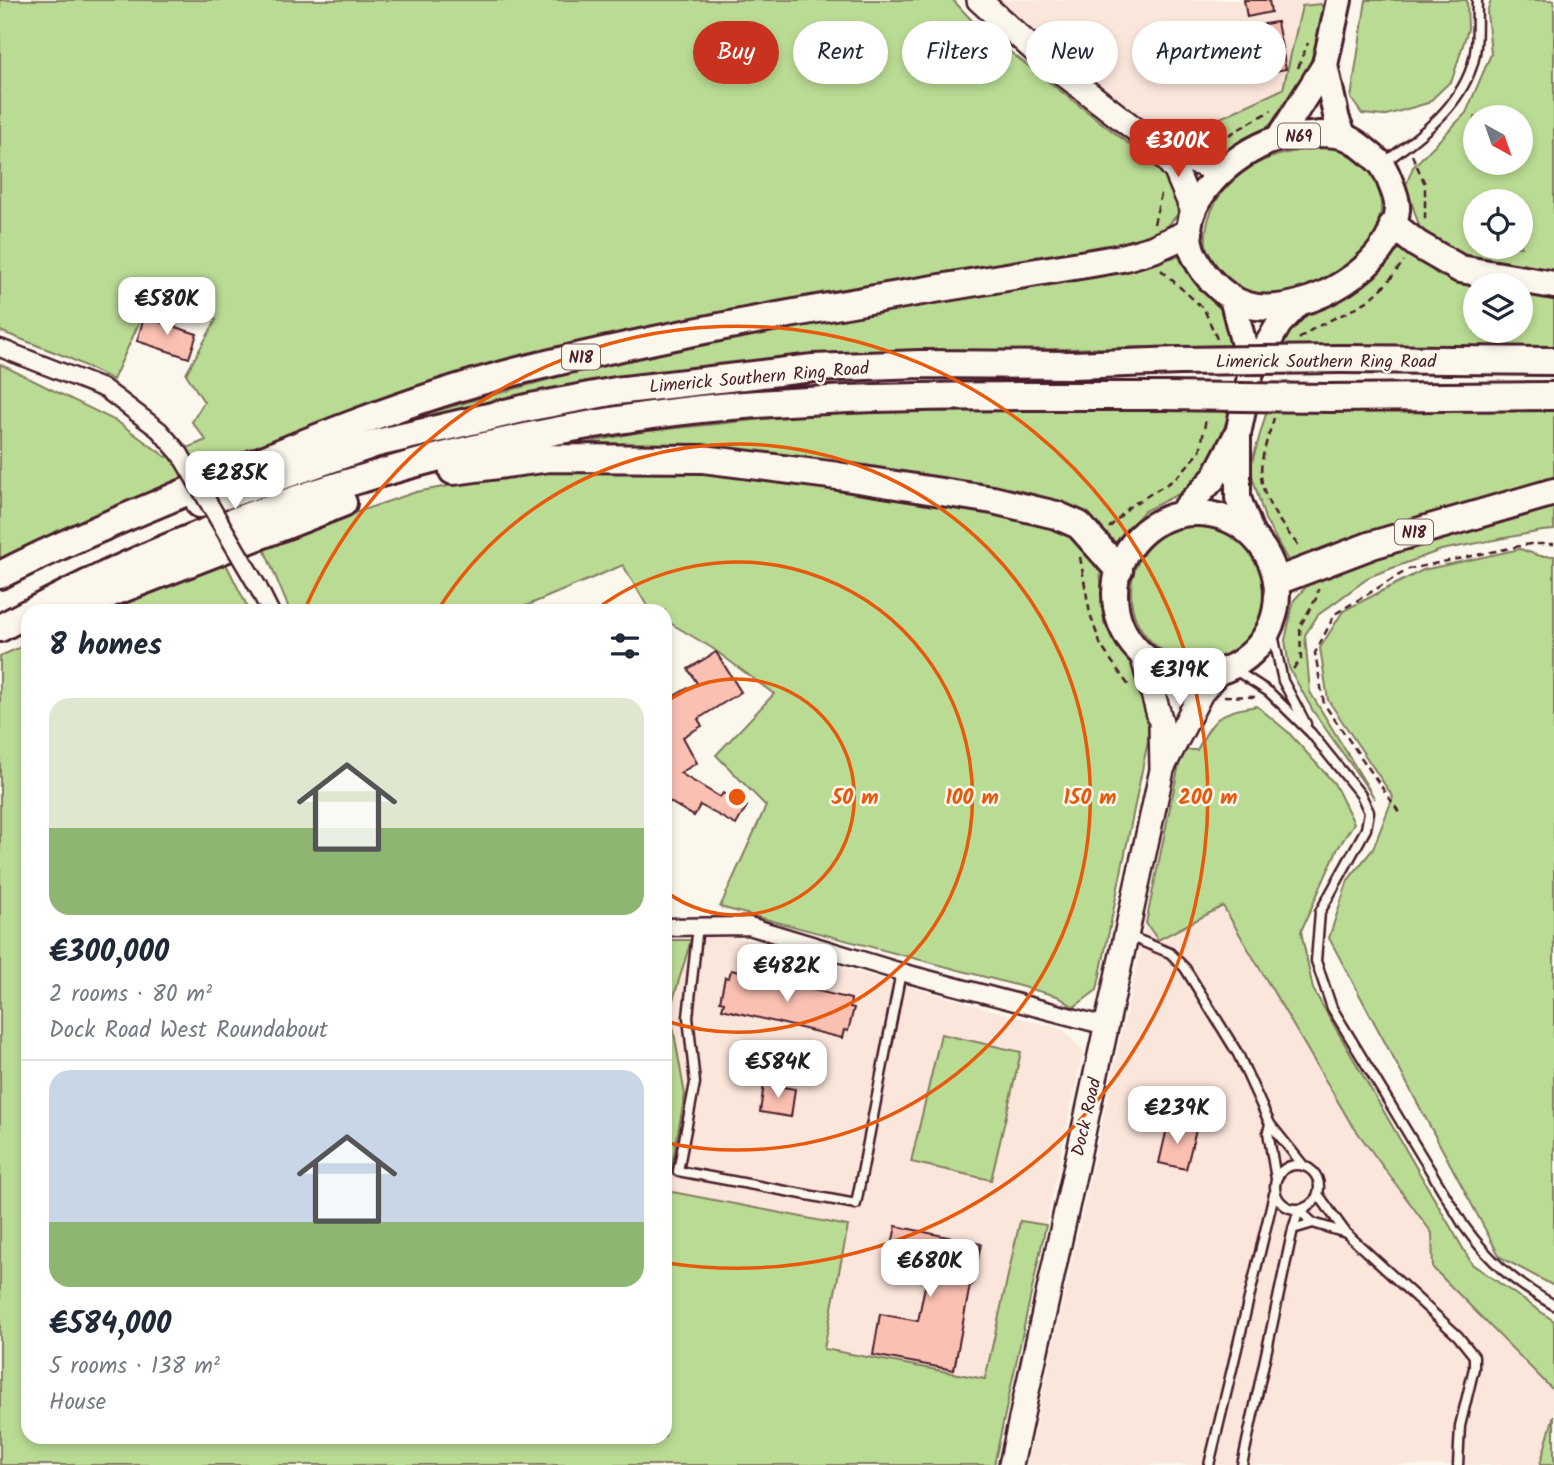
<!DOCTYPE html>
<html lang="en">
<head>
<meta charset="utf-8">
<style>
	:root { --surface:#fff; --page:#f6f6f7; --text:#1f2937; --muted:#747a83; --line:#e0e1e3; --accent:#c8321e }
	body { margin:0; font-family:Kalam,sans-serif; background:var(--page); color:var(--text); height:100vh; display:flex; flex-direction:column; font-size:26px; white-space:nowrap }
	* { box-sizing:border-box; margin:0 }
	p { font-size:23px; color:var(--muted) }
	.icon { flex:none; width:38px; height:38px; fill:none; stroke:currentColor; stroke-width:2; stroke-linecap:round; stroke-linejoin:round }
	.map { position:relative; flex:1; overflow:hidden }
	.sheet { position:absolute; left:21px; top:604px; width:651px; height:840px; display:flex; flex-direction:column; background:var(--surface); border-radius:21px; box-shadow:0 4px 10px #0003 }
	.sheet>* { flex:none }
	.guide { position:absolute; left:693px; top:21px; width:665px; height:63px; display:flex; gap:14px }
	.needle { width:46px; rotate:140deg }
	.tools { position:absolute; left:1463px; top:105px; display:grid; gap:14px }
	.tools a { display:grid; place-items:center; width:70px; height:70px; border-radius:50%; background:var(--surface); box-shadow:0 4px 10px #0003; font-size:35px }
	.price { position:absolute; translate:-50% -60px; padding:0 16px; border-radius:14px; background:#fff; color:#222; font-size:23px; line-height:46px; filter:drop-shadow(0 2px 4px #0008) }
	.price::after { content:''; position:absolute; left:50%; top:42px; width:21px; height:16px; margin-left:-10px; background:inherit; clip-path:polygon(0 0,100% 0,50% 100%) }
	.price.on { background:var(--accent); color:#fff }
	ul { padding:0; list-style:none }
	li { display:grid; align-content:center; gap:14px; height:371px; padding:0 28px }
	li+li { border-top:2px solid var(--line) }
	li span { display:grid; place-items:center; height:217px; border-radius:21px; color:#555 }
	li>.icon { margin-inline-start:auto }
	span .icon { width:126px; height:126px; fill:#fffc; stroke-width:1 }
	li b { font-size:30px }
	h2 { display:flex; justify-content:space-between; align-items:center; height:84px; padding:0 28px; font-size:30px }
	.pill { padding:0 24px; border-radius:32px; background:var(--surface); box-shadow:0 4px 10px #0003; font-size:24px; line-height:63px }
	.pill.on { background:var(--accent); color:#fff }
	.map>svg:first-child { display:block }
	.built { fill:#fbe6db }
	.green { fill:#badb94; stroke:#827d60; stroke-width:2; fill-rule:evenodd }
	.building { fill:#fac0b2; stroke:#4a1f2b; stroke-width:2 }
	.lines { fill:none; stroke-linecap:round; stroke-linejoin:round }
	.service-casing { stroke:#4a1f2b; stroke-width:13 }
	.minor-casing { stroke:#4a1f2b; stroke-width:21 }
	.secondary-casing { stroke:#4a1f2b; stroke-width:28 }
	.primary-casing { stroke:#4a1f2b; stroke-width:30 }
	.trunk-casing { stroke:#4a1f2b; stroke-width:32 }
	.path { stroke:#4a1f2b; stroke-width:2.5; stroke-dasharray:7 5; stroke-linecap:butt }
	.service { stroke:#fbf7ec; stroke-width:8 }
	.minor { stroke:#fbf7ec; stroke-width:16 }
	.secondary { stroke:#fbf7ec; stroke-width:23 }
	.primary { stroke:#fbf7ec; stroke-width:24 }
	.trunk { stroke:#fbf7ec; stroke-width:26 }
	.minor-bridge-casing { stroke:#4a1f2b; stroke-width:21; stroke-linecap:butt }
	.trunk-bridge-casing { stroke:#4a1f2b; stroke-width:32; stroke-linecap:butt }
	.minor-bridge { stroke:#fbf7ec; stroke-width:16 }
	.trunk-bridge { stroke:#fbf7ec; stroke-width:26 }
	.ring { fill:none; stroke:#e8590c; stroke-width:3.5 }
	.labels { text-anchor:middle; stroke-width:5; stroke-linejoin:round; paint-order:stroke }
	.shield { fill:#fbf7ec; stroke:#7f6065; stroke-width:2 }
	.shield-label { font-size:16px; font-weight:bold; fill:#4a1f2b }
	.street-label { font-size:18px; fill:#4a1f2b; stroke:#fbf7ec }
	.centre { fill:#e8590c; stroke:#fbf7ec; stroke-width:3.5 }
	.ring-label { font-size:21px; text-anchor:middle; font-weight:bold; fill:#e8590c; stroke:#fbf7ec; stroke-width:5; stroke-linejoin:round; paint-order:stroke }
</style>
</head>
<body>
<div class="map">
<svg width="1554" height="1465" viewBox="0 0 1554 1465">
	<rect width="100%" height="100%" fill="#fbf7ec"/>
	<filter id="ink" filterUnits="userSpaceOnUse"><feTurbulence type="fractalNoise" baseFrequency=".0143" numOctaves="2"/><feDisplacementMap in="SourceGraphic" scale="14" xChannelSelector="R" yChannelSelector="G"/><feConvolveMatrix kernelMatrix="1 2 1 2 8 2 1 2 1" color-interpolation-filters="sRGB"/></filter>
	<g filter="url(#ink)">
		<path class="built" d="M 1000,0 L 1322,0 L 1321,4 L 1302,7 L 1283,89 L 1205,125 L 1177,119 L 1150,122 L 1027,29 Z
			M 1223,906 L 1350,1122 L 1432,1233 L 1433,1268 L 1554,1391 L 1554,1415 L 1540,1465 L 1027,1465 L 1146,923 L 1158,940 Z
			M 724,934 L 1063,1030 L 1083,1051 L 1046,1225 L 1020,1221 L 985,1379 L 824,1349 L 847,1226 L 667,1191 L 685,1095 L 670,1010 L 691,940 Z"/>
		<path class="green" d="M 0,0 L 953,0 L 978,27 L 1160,168 L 1175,194 L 1178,214 L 1165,229 L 1138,242 L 946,277 L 520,365 L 0,566 L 0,364 L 118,422 L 166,457 L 206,440 L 192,422 L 204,402 L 186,374 L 216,320 L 155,288 L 113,380 L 67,357 L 0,331 Z
			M 1366,0 L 1467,0 L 1468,29 L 1452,80 L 1428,103 L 1383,116 L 1362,114 L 1351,98 Z
			M 1491,0 L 1554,0 L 1554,275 L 1459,262 L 1423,238 L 1406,185 L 1413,167 L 1466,113 L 1491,54 L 1487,12 ZM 1475,117 L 1521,117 L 1521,163 L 1475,163 ZM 1475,201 L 1521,201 L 1521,247 L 1475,247 Z
			M 1321,4 L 1326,14 L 1307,72 L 1281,116 L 1243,146 L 1218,155 L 1150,122 L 1177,119 L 1205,125 L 1283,89 L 1302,6 Z
			M 1327,147 C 1335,149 1345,150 1353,154 C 1357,156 1361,161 1364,165 C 1382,184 1384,204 1378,228 C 1376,233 1376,239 1373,243 C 1349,278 1292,303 1251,292 C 1193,277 1195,216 1233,180 C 1259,156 1294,150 1327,147 Z
			M 1398,244 L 1440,276 L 1498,285 L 1475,285 L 1475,331 L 1521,331 L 1521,289 L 1554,294 L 1554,347 L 1280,345 L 1302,316 L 1344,298 L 1376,276 Z
			M 1183,256 C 1195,281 1202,295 1225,312 L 1234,345 L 887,353 L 590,380 L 401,431 L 403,420 L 608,363 L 716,340 Z
			M 1268,407 L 1293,412 L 1554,409 L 1554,489 L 1291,566 L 1265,519 L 1250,469 Z
			M 1230,410 L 1214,459 L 1193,487 L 1144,511 L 1116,543 L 1080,510 L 1000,489 L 704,446 L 586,443 L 639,432 L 832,412 Z
			M 634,469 L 777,477 L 1038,519 L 1077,533 L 1100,568 L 1104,623 L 1133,665 L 1148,701 L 1148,741 L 1097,990 L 1074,1007 L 1057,996 L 720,907 L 766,806 L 716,755 L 774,694 L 712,648 L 665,620 L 665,611 L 650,611 L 623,565 L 521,608 L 521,611 L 290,611 L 262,544 L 416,492 L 524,472 Z
			M 1554,508 L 1554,530 L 1542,531 L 1441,550 L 1371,576 L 1318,615 L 1305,635 L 1310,692 L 1375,799 L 1313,711 L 1289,668 L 1285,640 L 1294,600 L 1314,578 L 1450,531 Z
			M1131 593a68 68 0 1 1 136 0a68 68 0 1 1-136 0Z
			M 1520,549 L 1540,556 L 1554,556 L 1554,1286 L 1500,1257 L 1329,938 L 1348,880 L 1373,849 L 1393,797 L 1328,700 L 1320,648 L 1343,611 L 1423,570 Z
			M 224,560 L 249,610 L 106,611 Z
			M 28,644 L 28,1437 L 665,1437 L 665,940 L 691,940 L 670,1010 L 685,1095 L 667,1191 L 848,1226 L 824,1349 L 985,1379 L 1020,1221 L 1046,1225 L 994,1465 L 0,1465 L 0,656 Z
			M 1257,706 L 1288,732 L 1334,783 L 1354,823 L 1337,850 L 1301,931 L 1313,989 L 1472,1264 L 1554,1321 L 1554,1391 L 1433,1268 L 1432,1233 L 1350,1122 L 1223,906 L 1158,940 L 1146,923 L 1182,750 L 1197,750 C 1215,716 1219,712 1257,706 Z
			M 941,1034 L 1021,1052 L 991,1180 L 911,1162 Z
			M 1554,1415 L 1554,1465 L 1540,1465 Z"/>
		<path class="building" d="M 1244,0 L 1269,0 L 1271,12 L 1247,17 Z
			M 1277,22 L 1286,69 L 1239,78 L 1237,65 L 1271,58 L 1264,24 Z
			M 1227,47 L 1232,75 L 1203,80 L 1198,52 Z
			M 144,317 L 197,334 L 189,358 L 137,341 Z
			M 716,652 L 741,692 L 698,719 L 702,726 L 683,737 L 697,763 L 680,773 L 720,797 L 723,793 L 747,806 L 736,825 L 700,805 L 694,816 L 665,799 L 665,701 L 697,683 L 688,669 Z
			M 731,970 L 851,999 L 850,1007 L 854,1008 L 848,1031 L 844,1030 L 842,1038 L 722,1009 L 724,1002 L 720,1001 L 725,977 L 729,978 Z
			M 764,1084 L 795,1089 L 791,1117 L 760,1112 Z
			M 1168,1124 L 1196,1130 L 1186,1169 L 1159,1163 Z
			M 896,1226 L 981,1244 L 972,1285 L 970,1285 L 954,1370 L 873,1355 L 880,1314 L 918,1321 L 927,1276 L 887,1268 Z"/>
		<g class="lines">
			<defs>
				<path id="service" d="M 1385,162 C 1420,136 1458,109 1472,66 C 1479,44 1476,22 1477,0
					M 1271,625 L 1283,681 L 1306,724
					M 1232,668 L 1269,692 L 1311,733 L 1361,795 L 1369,812 L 1366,829 L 1320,912 L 1316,961 L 1332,1008 L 1464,1226 C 1490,1262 1515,1283 1554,1305
					M 698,926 L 688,1017 L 695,1083 L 678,1171 L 856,1204 L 901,972
					M 1129,936 L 1170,953 L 1185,968 L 1238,1054 L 1270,1124 L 1303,1165
					M 1270,1124 L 1268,1132 L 1276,1179
					M1275 1187a22 22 0 1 1 44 0a22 22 0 1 1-44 0Z
					M 1318,1194 L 1346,1233 L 1458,1336 L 1474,1356 L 1474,1368 L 1460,1426 L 1458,1465
					M 1293,1229 L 1299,1210 L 1313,1223 L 1346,1233
					M 1209,1465 L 1274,1194
					M 1242,1465 L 1293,1229 L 1313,1223"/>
				<path id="minor" d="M 0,348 L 105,389 L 159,430 L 180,454
					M 258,587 L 270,611
					M 665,927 L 749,926 L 901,972 L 1106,1026"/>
				<path id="secondary" d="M 979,0 L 1044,59 L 1153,143 L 1183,158 L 1222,171
					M 1159,150 L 1176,171 L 1193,211
					M 1163,767 L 1201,693 L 1218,673
					M 1011,1465 L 1162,770 L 1161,722 L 1142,655"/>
				<path id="primary" d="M 1325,65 L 1337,120 L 1343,134
					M 1319,134 C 1348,134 1353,139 1375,158 C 1384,165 1387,174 1391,184 C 1394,191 1398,202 1397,210 C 1392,267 1310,313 1257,307 C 1230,304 1205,279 1194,255 C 1171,205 1234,152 1277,139 C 1290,135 1306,136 1319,134 Z
					M 1279,138 L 1325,65 L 1339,0
					M 1232,298 L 1251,372
					M1115 594a81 81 0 1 1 162 0a81 81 0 1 1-162 0Z
					M 1179,515 L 1214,478 L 1236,436
					M 1252,535 L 1238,498 L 1238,434 L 1251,372 L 1279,324 L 1297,305"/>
				<path id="trunk" d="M 1393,225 L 1417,244 L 1460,269 L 1554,285
					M 1340,359 L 1554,361
					M 1329,398 L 1554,396
					M 453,471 L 550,458 L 703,459 L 838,476 L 993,500 L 1056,515 L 1079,525 L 1119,570
					M 200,504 L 377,443 L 531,407 L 616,391 L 813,368 L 920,364 L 1073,365 L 1180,361
					M 0,575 C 68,540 139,512 210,482 C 309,440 410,399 514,372 C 714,322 919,292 1122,258 L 1153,249 L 1189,233
					M 1277,581 L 1372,545 L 1554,492
					M 33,611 C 239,502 499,427 731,406 C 875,394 1020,396 1164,396
					M 74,611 L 109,594 L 343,503
					M 0,628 L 28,613"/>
			</defs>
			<use href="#service" class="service-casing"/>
			<use href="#minor" class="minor-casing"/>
			<use href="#secondary" class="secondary-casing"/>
			<use href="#primary" class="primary-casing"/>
			<use href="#trunk" class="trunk-casing"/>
			<path class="path" d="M 1298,68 L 1308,43
				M 1208,147 L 1272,110
				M 1412,155 L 1425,184 L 1425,222
				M 1154,224 L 1162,190
				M 1161,270 L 1204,309 L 1217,339
				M 1299,339 C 1318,323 1341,317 1362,304 C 1380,294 1392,277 1404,261
				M 1274,418 C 1268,438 1258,462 1262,483 C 1267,508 1286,530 1301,549
				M 1109,528 L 1129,507 L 1175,479 L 1200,452 L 1206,418
				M 1080,557 L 1090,614 L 1101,646 L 1129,686
				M 1293,669 L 1301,660 L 1300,626 L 1318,595 L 1318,589
				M 1224,696 L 1255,697
				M 1399,812 L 1324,704 L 1315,653 L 1335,614 L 1409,569 L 1530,544 L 1554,544"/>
			<use href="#service" class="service"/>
			<use href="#minor" class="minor"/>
			<use href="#secondary" class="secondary"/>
			<use href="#primary" class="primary"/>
			<use href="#trunk" class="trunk"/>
			<defs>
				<path id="minor-bridge" d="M 180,454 L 258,587"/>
				<path id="trunk-bridge" d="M 1180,361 L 1340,359
					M 1164,396 L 1329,398"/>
			</defs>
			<use href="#minor-bridge" class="minor-bridge-casing"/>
			<use href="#trunk-bridge" class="trunk-bridge-casing"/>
			<use href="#minor-bridge" class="minor-bridge"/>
			<use href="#trunk-bridge" class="trunk-bridge"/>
		</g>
	</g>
	<g class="ring">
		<path d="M665 703A118 118 0 1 1 665 891"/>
		<path d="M594 611A235 235 0 1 1 666 1021"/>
		<path d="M438 610A353 353 0 1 1 667 1143"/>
		<path d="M305 609A471 471 0 1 1 667 1263"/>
	</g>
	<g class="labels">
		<g class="shield">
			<rect x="1278" y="123.5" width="42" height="25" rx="5"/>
			<rect x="562" y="344.5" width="38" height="25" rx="5"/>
			<rect x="1395" y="519.5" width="38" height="25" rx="5"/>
		</g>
		<g class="shield-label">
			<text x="1299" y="142">N69</text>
			<text x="581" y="363">N18</text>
			<text x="1414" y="538">N18</text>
		</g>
		<g class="street-label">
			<text x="1326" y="367">Limerick Southern Ring Road</text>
			<text transform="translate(759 377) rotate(-5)" y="6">Limerick Southern Ring Road</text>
			<text transform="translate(1086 1117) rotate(-77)" y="6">Dock Road</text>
		</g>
	</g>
	<circle cx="737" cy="797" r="10" class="centre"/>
	<g class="ring-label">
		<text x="855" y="804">50 m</text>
		<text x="972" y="804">100 m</text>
		<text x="1090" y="804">150 m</text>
		<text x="1208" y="804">200 m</text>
	</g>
</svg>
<div class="tools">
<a><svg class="needle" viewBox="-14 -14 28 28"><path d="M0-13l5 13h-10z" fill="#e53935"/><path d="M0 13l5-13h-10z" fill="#747a83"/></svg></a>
<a><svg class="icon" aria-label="locate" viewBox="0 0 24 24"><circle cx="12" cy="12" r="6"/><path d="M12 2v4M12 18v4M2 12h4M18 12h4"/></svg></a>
<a><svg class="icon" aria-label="layers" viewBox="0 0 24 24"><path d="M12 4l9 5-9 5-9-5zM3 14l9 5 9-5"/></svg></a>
</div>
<b class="price on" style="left:1178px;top:179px">€300K</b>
<b class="price" style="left:167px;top:337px">€580K</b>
<b class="price" style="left:235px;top:511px">€285K</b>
<b class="price" style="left:1180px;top:708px">€319K</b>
<b class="price" style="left:787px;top:1004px">€482K</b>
<b class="price" style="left:778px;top:1100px">€584K</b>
<b class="price" style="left:1177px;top:1146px">€239K</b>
<b class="price" style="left:930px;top:1299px">€680K</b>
<div class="guide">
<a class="pill on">Buy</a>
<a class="pill">Rent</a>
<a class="pill">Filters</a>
<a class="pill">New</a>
<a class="pill">Apartment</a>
</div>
<section class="sheet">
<h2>8 homes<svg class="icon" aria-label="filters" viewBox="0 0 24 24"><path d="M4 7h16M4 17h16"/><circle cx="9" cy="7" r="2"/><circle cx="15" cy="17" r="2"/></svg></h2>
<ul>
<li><span style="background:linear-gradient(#dfe7d0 60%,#8fb573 0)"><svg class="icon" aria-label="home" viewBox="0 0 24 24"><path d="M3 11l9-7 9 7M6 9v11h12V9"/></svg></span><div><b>€300,000</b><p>2 rooms · 80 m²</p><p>Dock Road West Roundabout</p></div></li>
<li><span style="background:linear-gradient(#c9d6e8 70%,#8fb573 0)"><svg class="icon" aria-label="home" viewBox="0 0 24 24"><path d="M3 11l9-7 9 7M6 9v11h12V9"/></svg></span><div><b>€584,000</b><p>5 rooms · 138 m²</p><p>House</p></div></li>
</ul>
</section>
</div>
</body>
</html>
